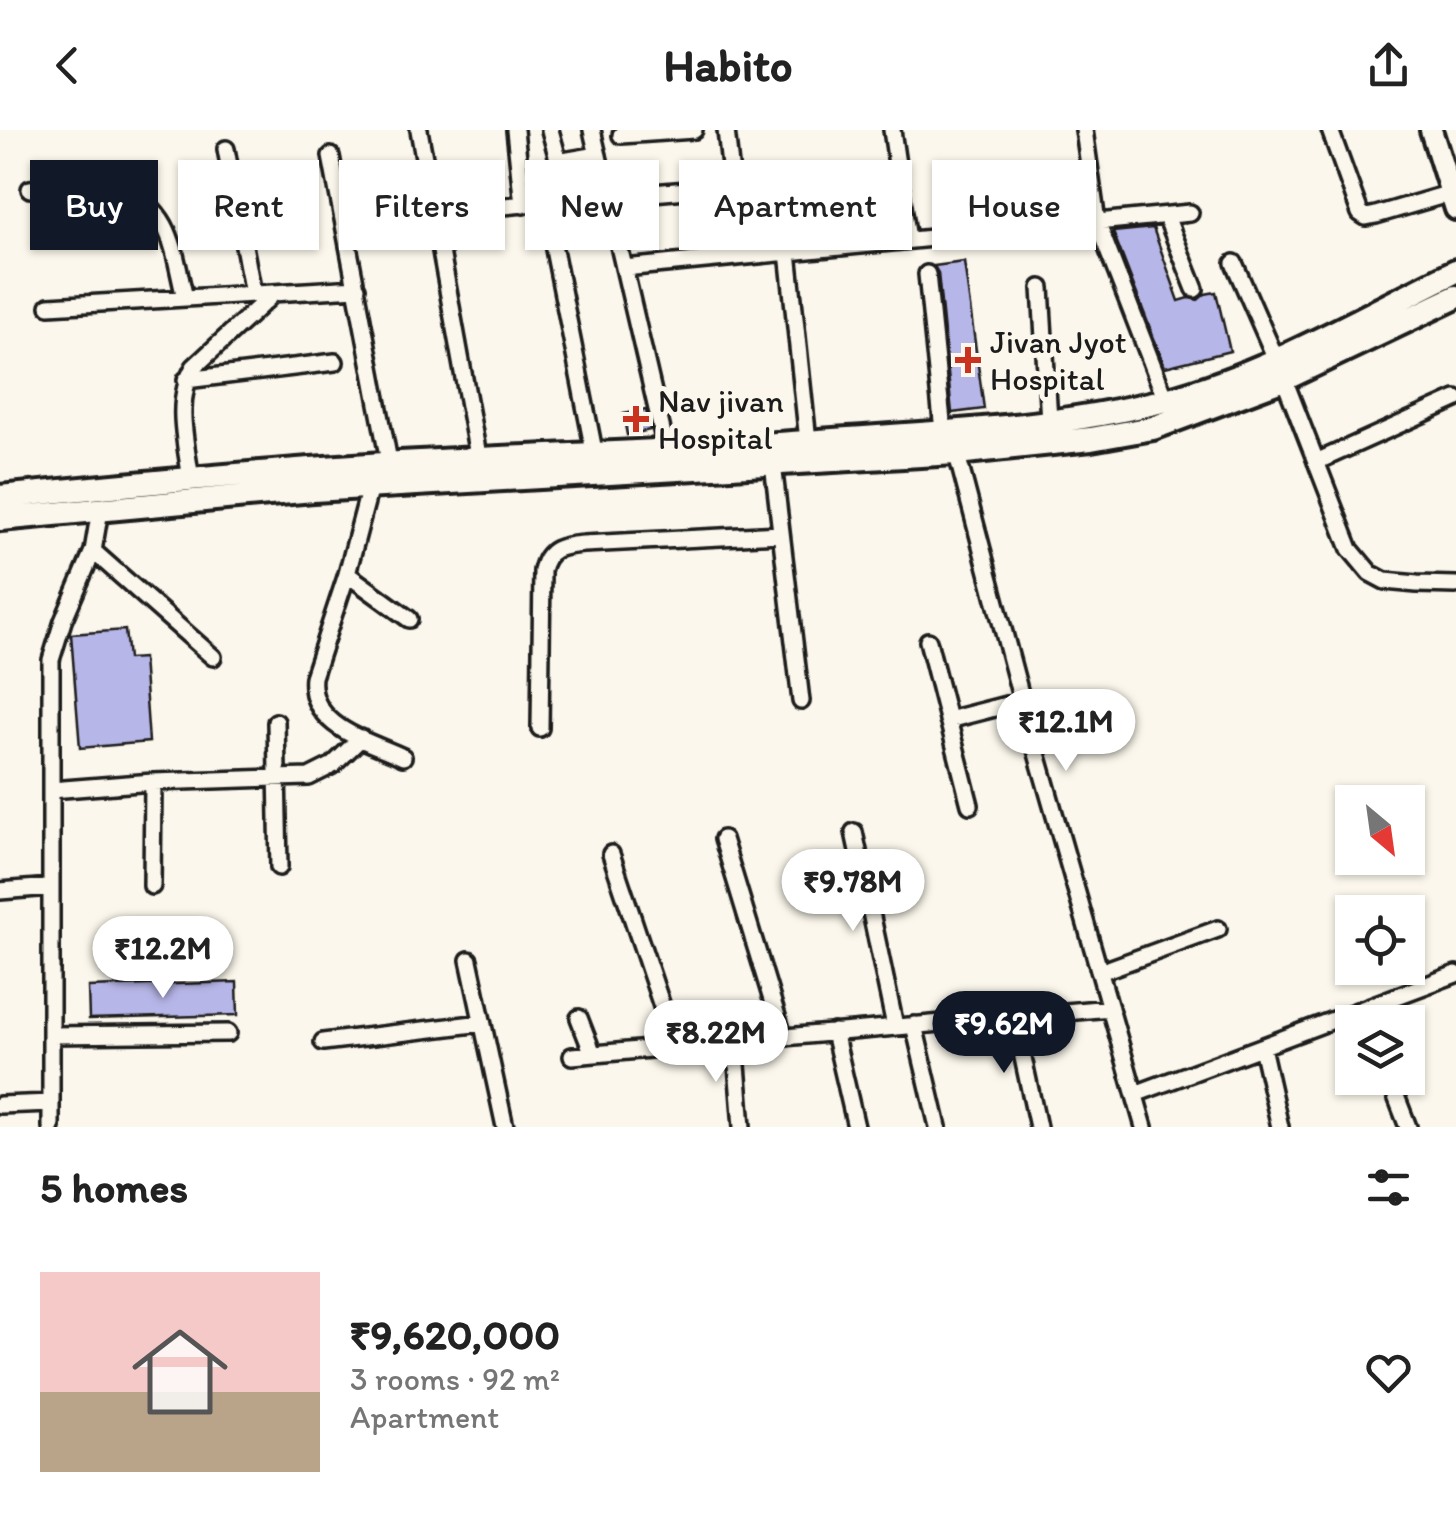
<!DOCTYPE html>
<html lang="en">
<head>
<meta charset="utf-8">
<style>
	:root { --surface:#fff; --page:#f6f6f6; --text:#222; --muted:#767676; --line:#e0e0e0; --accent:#111827 }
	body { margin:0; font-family:Itim,sans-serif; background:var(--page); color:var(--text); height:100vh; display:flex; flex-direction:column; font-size:38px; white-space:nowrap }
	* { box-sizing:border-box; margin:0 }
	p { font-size:32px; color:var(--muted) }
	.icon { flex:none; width:55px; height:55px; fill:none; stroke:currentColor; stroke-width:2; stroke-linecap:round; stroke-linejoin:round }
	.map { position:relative; height:997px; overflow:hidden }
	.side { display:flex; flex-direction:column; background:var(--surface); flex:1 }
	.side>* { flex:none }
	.hud { position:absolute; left:30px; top:30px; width:1398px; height:90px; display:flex; gap:20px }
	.needle { width:65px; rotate:151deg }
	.buttons { position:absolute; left:1335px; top:655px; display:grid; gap:20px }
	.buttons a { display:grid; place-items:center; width:90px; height:90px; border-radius:0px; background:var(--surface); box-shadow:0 2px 8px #0004; font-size:50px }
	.price { position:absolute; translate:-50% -85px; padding:0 22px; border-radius:35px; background:#fff; color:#222; font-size:32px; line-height:65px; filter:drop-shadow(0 2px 5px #0008) }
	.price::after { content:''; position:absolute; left:50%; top:60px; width:30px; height:22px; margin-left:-15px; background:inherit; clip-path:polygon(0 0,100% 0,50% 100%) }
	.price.active { background:var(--accent); color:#fff }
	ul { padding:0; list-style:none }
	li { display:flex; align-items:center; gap:30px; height:250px; padding:0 40px }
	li+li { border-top:2px solid var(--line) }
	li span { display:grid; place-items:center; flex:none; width:280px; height:200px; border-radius:0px; color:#555 }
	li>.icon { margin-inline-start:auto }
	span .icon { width:120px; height:120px; fill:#fffc; stroke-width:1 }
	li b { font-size:42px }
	h2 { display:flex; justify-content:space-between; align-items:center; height:120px; padding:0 40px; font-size:42px }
	.pill { padding:0 35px; border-radius:0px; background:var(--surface); box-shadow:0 2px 8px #0004; font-size:35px; line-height:90px }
	.pill.active { background:var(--accent); color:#fff }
	header { display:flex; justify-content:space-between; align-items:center; height:130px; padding:0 40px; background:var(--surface); font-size:45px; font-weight:700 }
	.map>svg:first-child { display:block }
	.building { fill:#b7b6e8; stroke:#1c1c1c; stroke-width:2.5 }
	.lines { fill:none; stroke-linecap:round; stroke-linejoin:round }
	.minor-casing { stroke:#1c1c1c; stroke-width:22 }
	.major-casing { stroke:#1c1c1c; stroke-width:28 }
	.highway-casing { stroke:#1c1c1c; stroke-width:30 }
	.minor { stroke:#fbf7ec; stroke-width:15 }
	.major { stroke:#fbf7ec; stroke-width:20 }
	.highway { stroke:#fbf7ec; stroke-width:22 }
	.poi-dot { fill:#c8321e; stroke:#fbf7ec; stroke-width:4 }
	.labels { text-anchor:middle; stroke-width:10; stroke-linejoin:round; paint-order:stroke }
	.poi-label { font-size:32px; fill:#1c1c1c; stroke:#fbf7ec; text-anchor:start }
</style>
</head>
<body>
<header><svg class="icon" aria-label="back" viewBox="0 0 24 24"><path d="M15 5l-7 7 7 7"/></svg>Habito<svg class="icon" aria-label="share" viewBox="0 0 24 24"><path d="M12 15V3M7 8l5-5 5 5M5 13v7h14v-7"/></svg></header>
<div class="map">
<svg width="1456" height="997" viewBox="0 0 1456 997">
	<rect width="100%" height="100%" fill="#fbf7ec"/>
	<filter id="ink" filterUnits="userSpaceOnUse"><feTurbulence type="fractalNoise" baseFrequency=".01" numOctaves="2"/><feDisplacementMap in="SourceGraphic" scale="20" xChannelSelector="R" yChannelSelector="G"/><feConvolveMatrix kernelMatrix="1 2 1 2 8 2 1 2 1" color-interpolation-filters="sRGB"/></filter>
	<g filter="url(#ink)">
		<path class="building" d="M 1153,98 L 1179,171 L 1189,168 L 1198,170 L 1205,164 L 1216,162 L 1230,221 L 1165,237 L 1113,102 Z
			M 964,132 L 984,279 L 952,283 L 938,143 L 934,136 Z
			M 646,280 L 650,300 L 627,305 L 623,284 Z
			M 125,500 L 128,529 L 143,528 L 149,612 L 80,618 L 71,504 Z
			M 237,852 L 238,885 L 89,889 L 88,857 Z"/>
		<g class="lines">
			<defs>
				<path id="minor" d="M 419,0 L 479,331
					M 515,0 L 523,75
					M 550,0 L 558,29 L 563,31 L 598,25
					M 592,0 L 667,322
					M 726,0 L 740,126
					M 892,0 L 908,110
					M 1084,0 L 1097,92 L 1166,270
					M 1330,0 L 1360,83 L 1366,87 L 1376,85 L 1451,63
					M 621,5 L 694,0
					M 226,19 L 253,164
					M 331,26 L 391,342
					M 30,59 C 51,57 72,52 92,52 C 103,52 113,55 123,59 C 173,81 173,120 185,168
					M 545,74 L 595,326
					M 434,82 L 733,56
					M 1166,86 L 1195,159
					M 788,122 L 808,311
					M 1234,133 L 1276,229
					M 624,138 L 1190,83
					M 927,144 L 943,301
					M 1041,158 L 1049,291
					M 49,176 L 357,158
					M 1284,249 L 1350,419 L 1370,443 L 1385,451 L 1417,454 L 1456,455
					M 186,250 L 335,232
					M 955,317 L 1022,571 L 1144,997
					M 1316,332 L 1456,269
					M 773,334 L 801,571
					M 191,350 C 186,312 174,271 194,237 L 274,163
					M 370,357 L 347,444 L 313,547 C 308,596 366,610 403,627
					M 93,421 L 213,527
					M 347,444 L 409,489
					M 928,511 L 970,675
					M 948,590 L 1022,571
					M 276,592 L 279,737
					M 540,598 L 542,441 C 547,417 562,416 584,414 L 781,404
					M 51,660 L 153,652 L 309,647 L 333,635 L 361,608
					M 854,702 L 895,896
					M 723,709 L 783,906
					M 611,724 L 675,915
					M 152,756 L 153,652
					M 0,761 L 51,757
					M 469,830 L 505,997
					M 1100,842 L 1218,799
					M 1014,886 L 1038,997
					M 579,888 L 593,924
					M 914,895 L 938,997
					M 834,902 L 856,997
					M 51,905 L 228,903
					M 735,910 L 742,997
					M 323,912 L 482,893
					M 1262,917 L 1280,997
					M 572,926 L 1110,878
					M 1389,948 L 1408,997
					M 1135,964 L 1456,844
					M 0,975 L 51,973
					M 51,997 L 51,530 L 63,491 L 93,421 L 100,380"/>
				<path id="major" d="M 1431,0 L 1456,79"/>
				<path id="highway" d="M 0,367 C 118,355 236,344 354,336 C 500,326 646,324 792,313 C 916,303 1045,301 1166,270 C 1268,243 1362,187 1456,141
					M 0,389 L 313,360 L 956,323 L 1091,309 L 1153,298 L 1284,249 L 1456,167"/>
			</defs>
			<use href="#minor" class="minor-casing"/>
			<use href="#major" class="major-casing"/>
			<use href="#highway" class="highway-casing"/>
			<use href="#minor" class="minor"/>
			<use href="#major" class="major"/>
			<use href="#highway" class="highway"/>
		</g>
	</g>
	<g class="poi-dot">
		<path d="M963 215h10v10h10v10h-10v10h-10v-10h-10v-10h10z"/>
		<path d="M631 274h10v10h10v10h-10v10h-10v-10h-10v-10h10z"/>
	</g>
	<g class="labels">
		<g class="poi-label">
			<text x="990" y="223">Jivan Jyot<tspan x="990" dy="37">Hospital</tspan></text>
			<text x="658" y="282">Nav jivan<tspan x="658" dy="37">Hospital</tspan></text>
		</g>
	</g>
</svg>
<div class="buttons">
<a><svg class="needle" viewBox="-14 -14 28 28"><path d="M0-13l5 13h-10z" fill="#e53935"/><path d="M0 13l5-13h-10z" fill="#767676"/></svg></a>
<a><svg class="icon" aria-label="locate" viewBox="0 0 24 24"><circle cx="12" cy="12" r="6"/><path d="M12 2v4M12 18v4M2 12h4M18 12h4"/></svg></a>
<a><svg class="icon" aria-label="layers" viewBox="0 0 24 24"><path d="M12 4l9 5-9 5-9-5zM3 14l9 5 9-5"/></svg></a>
</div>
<b class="price" style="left:1066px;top:644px">₹12.1M</b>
<b class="price" style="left:853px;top:804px">₹9.78M</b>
<b class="price" style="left:163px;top:871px">₹12.2M</b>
<b class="price active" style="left:1004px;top:946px">₹9.62M</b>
<b class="price" style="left:716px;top:955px">₹8.22M</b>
<div class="hud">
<a class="pill active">Buy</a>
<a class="pill">Rent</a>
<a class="pill">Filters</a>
<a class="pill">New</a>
<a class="pill">Apartment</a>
<a class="pill">House</a>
</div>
</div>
<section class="side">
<h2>5 homes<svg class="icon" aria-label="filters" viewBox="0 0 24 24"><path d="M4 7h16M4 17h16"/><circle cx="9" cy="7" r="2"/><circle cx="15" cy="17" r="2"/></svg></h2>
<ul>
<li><span style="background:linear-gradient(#f6c9c9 60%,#b9a48a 0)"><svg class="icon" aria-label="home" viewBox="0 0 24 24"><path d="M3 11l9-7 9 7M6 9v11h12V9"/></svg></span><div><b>₹9,620,000</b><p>3 rooms · 92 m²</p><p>Apartment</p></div><svg class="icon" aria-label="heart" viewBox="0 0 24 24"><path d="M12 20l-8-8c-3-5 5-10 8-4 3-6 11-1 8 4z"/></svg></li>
</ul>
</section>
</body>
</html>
